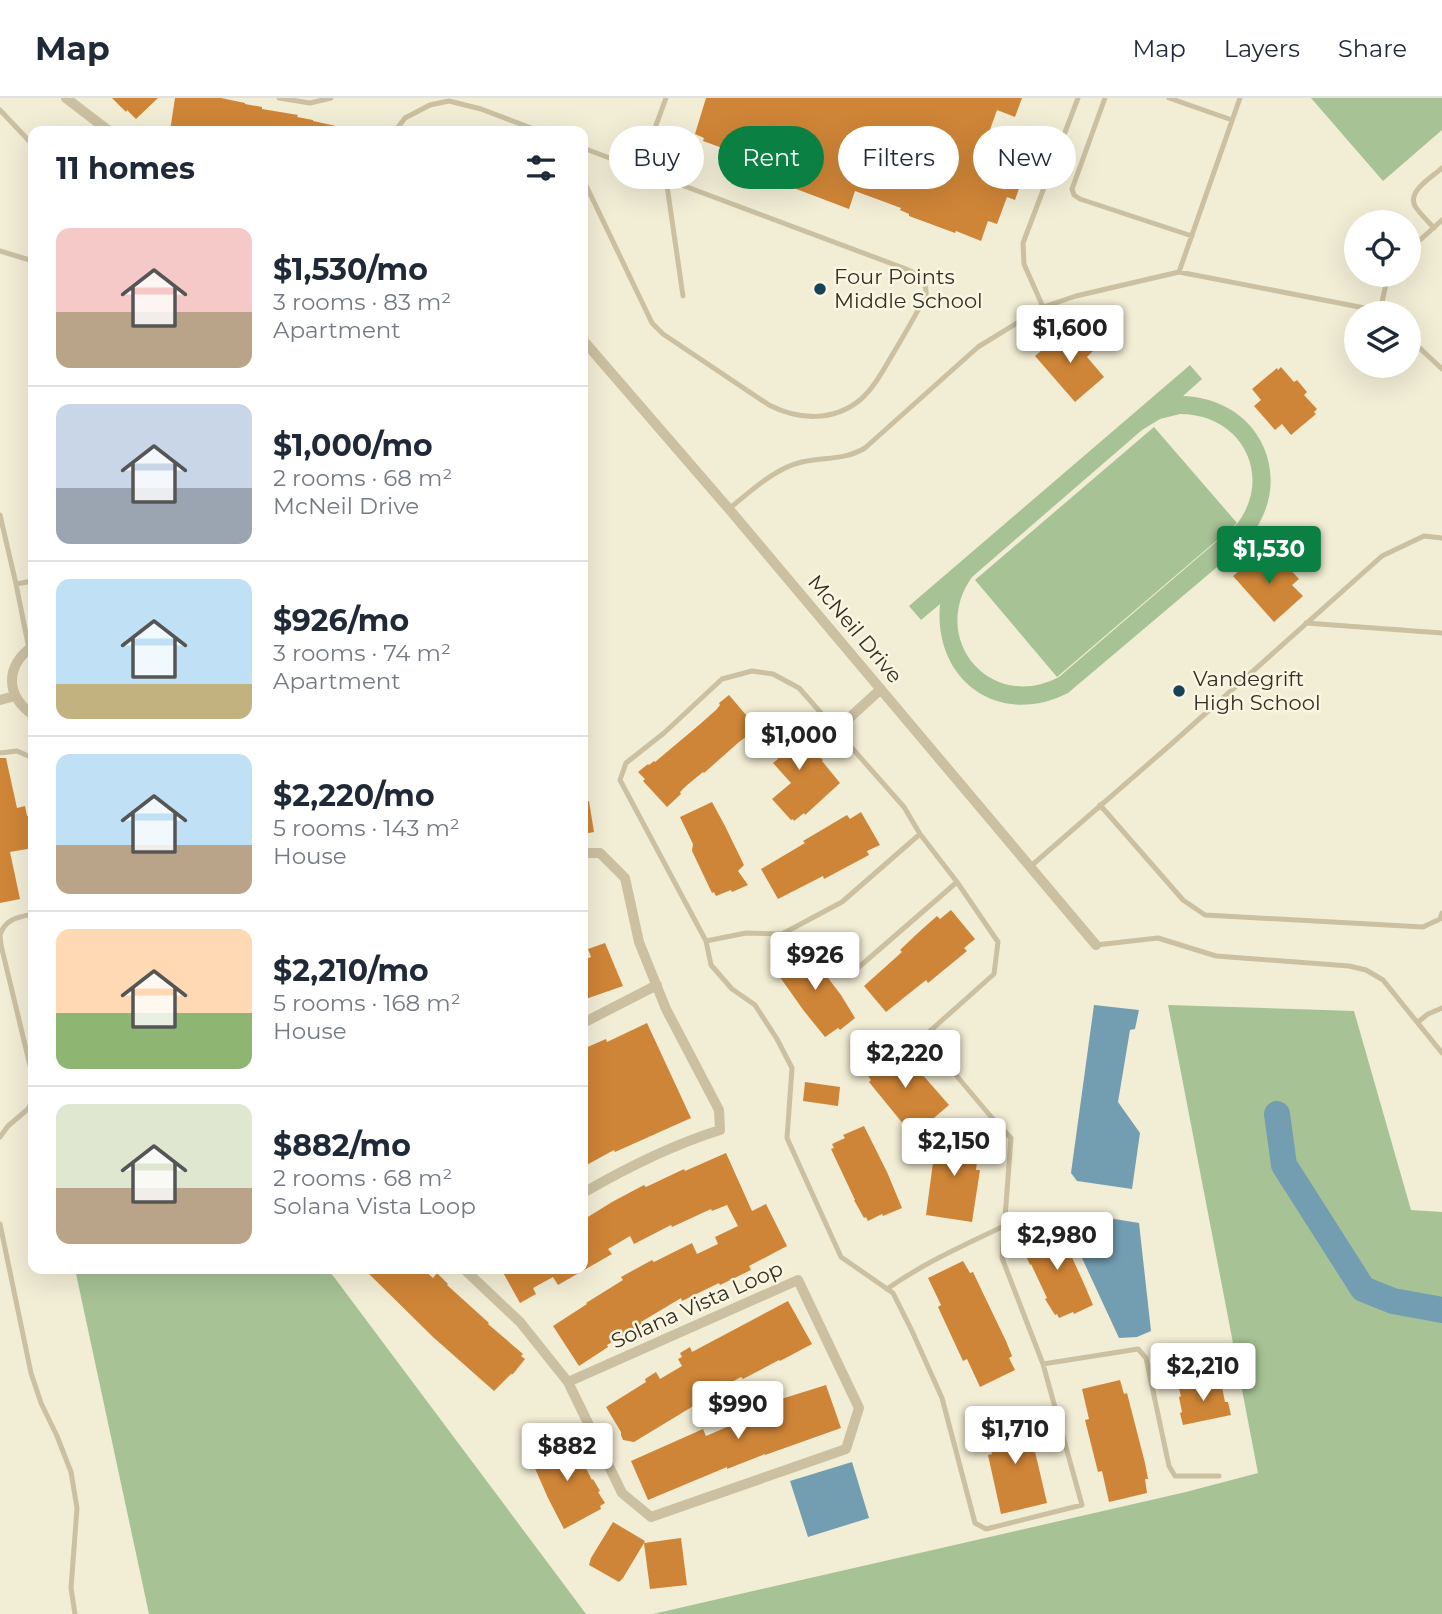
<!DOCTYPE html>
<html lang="en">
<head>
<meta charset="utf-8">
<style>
	:root { --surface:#fff; --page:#f6f6f7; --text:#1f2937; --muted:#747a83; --line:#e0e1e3; --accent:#0b8043 }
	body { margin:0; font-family:Montserrat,sans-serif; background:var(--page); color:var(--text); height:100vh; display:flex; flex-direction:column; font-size:26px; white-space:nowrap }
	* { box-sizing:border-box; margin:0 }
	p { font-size:23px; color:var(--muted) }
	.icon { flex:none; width:38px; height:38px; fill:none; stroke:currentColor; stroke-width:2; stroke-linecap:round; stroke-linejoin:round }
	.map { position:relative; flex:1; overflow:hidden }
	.side { position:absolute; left:28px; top:28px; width:560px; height:1148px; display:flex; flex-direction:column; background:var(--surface); border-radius:14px; box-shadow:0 7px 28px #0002 }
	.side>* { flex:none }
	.top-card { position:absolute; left:609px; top:28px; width:665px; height:63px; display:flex; gap:14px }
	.tools { position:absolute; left:1344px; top:112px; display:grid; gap:14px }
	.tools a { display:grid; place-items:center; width:77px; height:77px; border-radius:50%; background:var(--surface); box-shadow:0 7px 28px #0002; font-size:35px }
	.price { position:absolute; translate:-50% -60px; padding:0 16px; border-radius:7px; background:#fff; color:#222; font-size:23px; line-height:46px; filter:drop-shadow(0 2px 4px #0008) }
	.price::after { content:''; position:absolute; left:50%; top:42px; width:21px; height:16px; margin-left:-10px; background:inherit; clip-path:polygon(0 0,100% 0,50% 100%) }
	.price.selected { background:var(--accent); color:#fff }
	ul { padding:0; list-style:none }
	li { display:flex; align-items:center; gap:21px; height:175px; padding:0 28px }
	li+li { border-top:2px solid var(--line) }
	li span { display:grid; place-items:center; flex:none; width:196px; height:140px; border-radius:14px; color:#555 }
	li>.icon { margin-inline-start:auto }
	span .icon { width:84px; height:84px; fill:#fffc; stroke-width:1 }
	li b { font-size:30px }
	h2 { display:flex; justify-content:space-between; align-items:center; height:84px; padding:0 28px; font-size:30px }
	.chip { padding:0 24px; border-radius:32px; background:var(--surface); box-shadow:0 7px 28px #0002; font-size:24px; line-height:63px }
	.chip.selected { background:var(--accent); color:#fff }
	header { display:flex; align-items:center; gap:42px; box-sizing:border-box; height:98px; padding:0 35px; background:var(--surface); border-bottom:2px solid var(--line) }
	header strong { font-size:33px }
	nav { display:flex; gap:38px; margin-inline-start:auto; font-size:24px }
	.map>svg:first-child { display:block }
	.green { fill:#a7c295; fill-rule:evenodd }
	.water { fill:#739eb1 }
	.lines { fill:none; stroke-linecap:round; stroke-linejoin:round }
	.river { stroke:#739eb1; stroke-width:26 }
	.building { fill:#cf8537 }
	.lane { stroke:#cbc0a1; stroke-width:5 }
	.street { stroke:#cbc0a1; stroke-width:10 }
	.poi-dot { fill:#174258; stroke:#faf6e2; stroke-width:2.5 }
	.labels { text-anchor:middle; stroke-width:5; stroke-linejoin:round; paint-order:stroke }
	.poi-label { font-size:21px; fill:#342e24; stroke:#faf6e2; text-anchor:start }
	.street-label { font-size:21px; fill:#342e24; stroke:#faf6e2 }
</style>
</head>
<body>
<header>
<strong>Map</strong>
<nav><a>Map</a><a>Layers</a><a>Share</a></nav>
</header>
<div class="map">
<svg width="1442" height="1516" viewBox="0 0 1442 1516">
	<rect width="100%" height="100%" fill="#f2edd5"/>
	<path class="green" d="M 1311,0 L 1442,0 L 1442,32 L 1383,83 Z
		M 1190,267 L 1202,281 L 1183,298 C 1265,301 1300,389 1242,448 L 1068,595 C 999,630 933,583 940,506 L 921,522 L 909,508 ZM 1180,316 C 1241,316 1274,377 1237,426 L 1059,579 C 991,615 928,541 972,479 L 1142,332 L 1160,321 Z
		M 1154,329 L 1237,425 L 1057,579 L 975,482 Z
		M 1168,907 L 1354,913 L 1411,1112 L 1442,1114 L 1442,1516 L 653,1516 L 1186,1394 L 1258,1375 Z
		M 75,1171 L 328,1171 L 586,1516 L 149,1516 Z"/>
	<path class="water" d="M 1094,907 L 1139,912 L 1135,931 L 1130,932 L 1118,1004 L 1140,1035 L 1132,1091 L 1077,1083 L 1071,1075 Z
		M 1078,1115 L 1139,1125 L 1151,1233 L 1137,1239 L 1119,1240 L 1063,1119 Z
		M 852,1364 L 869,1420 L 808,1439 L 790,1383 Z"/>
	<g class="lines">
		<path class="river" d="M 1277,1016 L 1284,1067 L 1363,1191 L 1393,1203 L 1442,1212"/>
	</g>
	<path class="building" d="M 112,0 L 158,0 L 136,21 L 127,12 L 126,14 Z
		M 175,0 L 221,0 L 245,5 L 245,6 L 262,9 L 262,11 L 298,17 L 297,19 L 313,22 L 313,23 L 336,28 L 336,33 L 170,33 Z
		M 706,0 L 1022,0 L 1015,19 L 997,12 L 987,40 L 1025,56 L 1016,80 L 1022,82 L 1015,102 L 1007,99 L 997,126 L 988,123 L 981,143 L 956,133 L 955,135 L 909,118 L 909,116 L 900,112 L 901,110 L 855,93 L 849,111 L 791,89 L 793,85 L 786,83 L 789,74 L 703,43 L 704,40 L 695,36 Z
		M 1064,233 L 1076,245 L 1082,240 L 1093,253 L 1087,259 L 1104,279 L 1075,304 L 1035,258 Z
		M 1281,269 L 1294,284 L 1297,282 L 1307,294 L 1304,297 L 1317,311 L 1314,314 L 1316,316 L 1291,337 L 1282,326 L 1275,332 L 1254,308 L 1261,302 L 1252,291 L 1277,270 L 1278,272 Z
		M 1263,453 L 1281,473 L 1287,468 L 1299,481 L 1292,487 L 1303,498 L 1274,524 L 1233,478 Z
		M 729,597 L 758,631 L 748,639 L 747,638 L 739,644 L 704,675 L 703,674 L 686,688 L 680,694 L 681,696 L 667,709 L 643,683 L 645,681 L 638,674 L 648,666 L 649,667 L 654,663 L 655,664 L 699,627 L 716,612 L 720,607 L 719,605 Z
		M 782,623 L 789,632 L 792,630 L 800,638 L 801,637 L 808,645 L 812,642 L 821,653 L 817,656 L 823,662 L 822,663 L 840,685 L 805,717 L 804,715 L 794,723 L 793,721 L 791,722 L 772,701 L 791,685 L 773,665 L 778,661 L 761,641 Z
		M 0,660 L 6,660 L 17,710 L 25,708 L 27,718 L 33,717 L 33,750 L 10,754 L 20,801 L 0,805 Z
		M 583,703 L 589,703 L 594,734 L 583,736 Z
		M 712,704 L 725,728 L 744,767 L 738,773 L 748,787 L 732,794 L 731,792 L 716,798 L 714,794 L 712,795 L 692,753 L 693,746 L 680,719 Z
		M 861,714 L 880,747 L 867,753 L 869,757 L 824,781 L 823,778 L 778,801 L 761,771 L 805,745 L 803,743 L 847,717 L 850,721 Z
		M 951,812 L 975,841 L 964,850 L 967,853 L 928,885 L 926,882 L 886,914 L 864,888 L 902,854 L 900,852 L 919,834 L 937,818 L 940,821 Z
		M 605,845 L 623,888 L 583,902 L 583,862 L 591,859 L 588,851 Z
		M 803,847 L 841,897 L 855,920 L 840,932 L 838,930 L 825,939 L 804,913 L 777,875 L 779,874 L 776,870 Z
		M 647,925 L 691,1020 L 615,1054 L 614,1052 L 583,1069 L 583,951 L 606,941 L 607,944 Z
		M 890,945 L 912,969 L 914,967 L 949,1007 L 913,1038 L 869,984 L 871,982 L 863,971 Z
		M 805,984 L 840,989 L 838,1008 L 803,1003 Z
		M 864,1028 L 887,1074 L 902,1110 L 883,1118 L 882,1116 L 868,1123 L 866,1119 L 864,1120 L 854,1102 L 855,1102 L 831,1051 L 834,1050 L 832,1046 L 845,1040 L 843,1037 Z
		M 937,1035 L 980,1039 L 976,1072 L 980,1072 L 972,1124 L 926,1117 Z
		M 726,1055 L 752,1113 L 766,1106 L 787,1148 L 749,1168 L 751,1172 L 720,1187 L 719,1185 L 682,1203 L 681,1200 L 641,1224 L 642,1226 L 607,1247 L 608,1249 L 579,1268 L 553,1228 L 587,1206 L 586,1205 L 623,1182 L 621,1179 L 652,1162 L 654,1164 L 692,1145 L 697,1156 L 718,1146 L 715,1139 L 738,1128 L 727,1107 L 712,1113 L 711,1111 L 672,1129 L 671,1127 L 634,1146 L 630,1138 L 608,1151 L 612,1156 L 558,1187 L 553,1179 L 533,1190 L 536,1196 L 520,1205 L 501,1171 L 583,1171 L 583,1122 L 612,1104 L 644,1087 L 646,1089 L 684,1071 L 685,1073 Z
		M 1054,1126 L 1065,1144 L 1085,1188 L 1093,1207 L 1074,1216 L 1073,1214 L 1059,1220 L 1057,1216 L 1055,1217 L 1045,1201 L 1047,1200 L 1031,1166 L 1030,1167 L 1022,1149 L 1024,1148 L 1023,1144 L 1036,1137 L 1035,1135 Z
		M 963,1163 L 970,1175 L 973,1174 L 982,1193 L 1006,1243 L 1012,1258 L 1009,1260 L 1015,1272 L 980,1289 L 967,1261 L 963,1263 L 938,1209 L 941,1207 L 928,1180 Z
		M 364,1171 L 423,1171 L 433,1180 L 437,1175 L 448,1186 L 447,1187 L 489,1225 L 488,1226 L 523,1256 L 521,1258 L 525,1261 L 513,1276 L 511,1276 L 494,1293 L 433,1239 Z
		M 788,1203 L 812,1246 L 780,1263 L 779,1262 L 743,1281 L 741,1279 L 722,1289 L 721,1287 L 693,1303 L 695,1307 L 634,1344 L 623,1342 L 621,1337 L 621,1334 L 606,1309 L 646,1284 L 645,1281 L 656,1274 L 660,1281 L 682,1268 L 678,1261 L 682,1259 L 680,1255 L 690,1249 L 692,1254 Z
		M 1120,1282 L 1124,1296 L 1127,1295 L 1145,1365 L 1148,1381 L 1145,1381 L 1147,1395 L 1109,1404 L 1102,1373 L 1098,1374 L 1085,1322 L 1089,1321 L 1082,1291 Z
		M 1218,1282 L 1219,1290 L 1222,1289 L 1225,1304 L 1228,1304 L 1231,1317 L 1183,1327 L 1180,1315 L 1182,1314 L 1179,1299 L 1181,1298 L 1179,1291 Z
		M 826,1287 L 841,1330 L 765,1357 L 765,1356 L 727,1371 L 727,1369 L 648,1402 L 631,1363 L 703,1331 L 706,1338 L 727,1329 L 724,1322 L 749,1311 Z
		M 1022,1318 L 1026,1332 L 1029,1331 L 1032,1345 L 1033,1345 L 1047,1405 L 1001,1416 L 988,1357 L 992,1356 L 985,1326 Z
		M 570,1339 L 578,1352 L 577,1353 L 592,1382 L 593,1381 L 600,1393 L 598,1394 L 605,1405 L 600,1408 L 601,1411 L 564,1431 L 548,1400 L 530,1359 L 551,1348 L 552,1346 Z
		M 613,1424 L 645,1443 L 644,1445 L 681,1440 L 687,1487 L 650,1491 L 644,1445 L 623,1480 L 619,1484 L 589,1467 L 591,1460 Z"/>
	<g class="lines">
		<path class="lane" d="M 279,0 L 310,5 L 331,0
			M 1105,0 L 1072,91 L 1074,97 L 1080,101 L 1192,138
			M 1169,0 L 1232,22
			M 0,12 L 33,47
			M 395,33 L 405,20 L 430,7 L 449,3 L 481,11 L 539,33
			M 583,50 L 906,171 C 918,176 927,182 926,197 C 917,215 907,232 897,249 C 886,267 876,288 860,302 C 833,324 798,322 769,307 L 663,236 L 652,225 L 583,81
			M 640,71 L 666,0
			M 666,81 L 683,198
			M 1434,130 C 1428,123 1420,116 1415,108 C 1407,93 1432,79 1442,70
			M 1409,152 L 1442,122
			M 0,153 L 33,163
			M 1179,174 L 1240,0
			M 1043,209 L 1024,166 L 1023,145 L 1078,0
			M 1380,213 L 1388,177
			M 1409,240 L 1442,271
			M 730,410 C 751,393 775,370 802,364 C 825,359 845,362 865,350 L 978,249 L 1043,209 L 1076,198 L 1179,174 L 1380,213 L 1382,215
			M 0,417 L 16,486 L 33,483
			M 16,486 L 29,551
			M 1306,525 L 1442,535
			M 0,655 L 17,653 L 33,660
			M 1100,707 L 1183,802 L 1205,817 L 1423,829 L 1440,821 L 1442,815
			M 1031,768 L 1169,648 L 1382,458 L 1424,438 L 1442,440
			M 0,837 C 5,821 18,819 33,816
			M 0,838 L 1,847 L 33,980
			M 706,843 L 620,682 L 626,665 L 664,635 L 722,581 L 752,573 L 773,576 L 799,590 L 904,709 L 920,736 L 957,784 L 998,844 L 994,876 L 930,933 L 928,944 L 993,1021 L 1011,1040 L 1002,1160 L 1043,1266 L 1082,1407 L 986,1431 L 975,1425 L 942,1300 L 912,1233 L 893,1195 L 841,1159 L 787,1040 L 792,970 L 777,941 L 755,907 L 732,891 L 711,867 L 706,843 L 746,835 L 782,836 L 842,804 L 920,736
			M 1096,847 L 1158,840 L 1216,858 L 1349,868 L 1366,872 L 1383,882 L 1442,955
			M 859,869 L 957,784
			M 1418,924 L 1428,916 L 1442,910
			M 0,1039 L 8,1028 L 28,1011 L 33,1000
			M 0,1126 L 31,1275 L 41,1305 L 57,1338 L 71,1374 L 77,1410 L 71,1490 L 75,1516
			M 887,1191 C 924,1165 964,1147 1004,1128
			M 1043,1266 L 1138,1251 L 1146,1260 L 1169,1368 L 1175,1378 L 1219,1378"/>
		<path class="street" d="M 66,0 L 109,33
			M 583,242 L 729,411 L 1096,847
			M 33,548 C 5,568 5,597 33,617
			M 0,602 L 15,598
			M 836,632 L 881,591
			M 583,755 L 600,755 L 625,780 L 639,844 L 666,911 L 719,1012 L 720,1032 C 672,1047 626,1070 583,1095
			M 583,925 L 657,887
			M 464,1171 L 520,1224 L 568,1284 L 622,1395 L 651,1419 L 846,1351 L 859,1310 L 798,1182 L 568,1284"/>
	</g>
	<g class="poi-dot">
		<circle cx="820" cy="191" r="7"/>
		<circle cx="1179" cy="593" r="7"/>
	</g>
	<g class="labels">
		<g class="poi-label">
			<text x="834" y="186">Four Points<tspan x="834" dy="24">Middle School</tspan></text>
			<text x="1193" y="588">Vandegrift<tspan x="1193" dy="24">High School</tspan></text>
		</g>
		<g class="street-label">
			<text transform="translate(855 531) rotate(50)" y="7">McNeil Drive</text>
			<text transform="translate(697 1207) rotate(-24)" y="7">Solana Vista Loop</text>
		</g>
	</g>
</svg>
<div class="tools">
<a><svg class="icon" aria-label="locate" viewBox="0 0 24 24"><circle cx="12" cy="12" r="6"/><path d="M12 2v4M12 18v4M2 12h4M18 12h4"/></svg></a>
<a><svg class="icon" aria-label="layers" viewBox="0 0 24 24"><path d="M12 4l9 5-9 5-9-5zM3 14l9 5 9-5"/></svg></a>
</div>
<b class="price" style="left:1070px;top:267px">$1,600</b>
<b class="price selected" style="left:1269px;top:488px">$1,530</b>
<b class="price" style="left:799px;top:674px">$1,000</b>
<b class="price" style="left:815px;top:894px">$926</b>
<b class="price" style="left:905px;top:992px">$2,220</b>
<b class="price" style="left:954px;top:1080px">$2,150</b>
<b class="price" style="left:1057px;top:1174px">$2,980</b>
<b class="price" style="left:1203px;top:1305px">$2,210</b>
<b class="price" style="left:738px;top:1343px">$990</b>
<b class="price" style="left:1015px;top:1368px">$1,710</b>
<b class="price" style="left:567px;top:1385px">$882</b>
<div class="top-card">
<a class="chip">Buy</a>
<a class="chip selected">Rent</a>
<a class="chip">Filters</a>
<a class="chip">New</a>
</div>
<section class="side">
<h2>11 homes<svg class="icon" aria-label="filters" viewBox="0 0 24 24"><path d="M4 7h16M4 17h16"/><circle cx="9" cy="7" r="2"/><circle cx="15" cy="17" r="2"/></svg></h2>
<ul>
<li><span style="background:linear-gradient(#f6c9c9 60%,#b9a48a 0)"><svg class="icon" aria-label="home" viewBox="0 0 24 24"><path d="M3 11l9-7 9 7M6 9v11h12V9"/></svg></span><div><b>$1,530/mo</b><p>3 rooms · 83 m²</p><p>Apartment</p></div></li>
<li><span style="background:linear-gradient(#c9d6e8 60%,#9aa5b1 0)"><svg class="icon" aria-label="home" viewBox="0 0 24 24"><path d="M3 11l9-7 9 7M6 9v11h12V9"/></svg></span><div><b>$1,000/mo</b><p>2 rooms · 68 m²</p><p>McNeil Drive</p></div></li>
<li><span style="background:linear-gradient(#bfe0f5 75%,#c2b280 0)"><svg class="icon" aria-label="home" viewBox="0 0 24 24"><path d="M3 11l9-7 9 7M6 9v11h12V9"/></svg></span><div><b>$926/mo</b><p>3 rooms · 74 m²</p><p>Apartment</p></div></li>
<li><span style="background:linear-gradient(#bfe0f5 65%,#b9a48a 0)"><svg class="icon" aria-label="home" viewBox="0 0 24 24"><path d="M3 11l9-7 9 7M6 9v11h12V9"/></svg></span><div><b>$2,220/mo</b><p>5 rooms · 143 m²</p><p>House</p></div></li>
<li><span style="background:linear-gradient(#ffd9b3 60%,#8fb573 0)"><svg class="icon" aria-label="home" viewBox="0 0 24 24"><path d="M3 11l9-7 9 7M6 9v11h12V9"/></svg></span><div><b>$2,210/mo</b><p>5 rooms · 168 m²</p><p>House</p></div></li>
<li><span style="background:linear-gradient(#dfe7d0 60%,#b9a48a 0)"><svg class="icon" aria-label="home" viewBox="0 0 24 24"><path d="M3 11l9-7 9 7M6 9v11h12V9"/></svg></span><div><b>$882/mo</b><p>2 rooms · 68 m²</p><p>Solana Vista Loop</p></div></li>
</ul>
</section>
</div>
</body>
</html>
